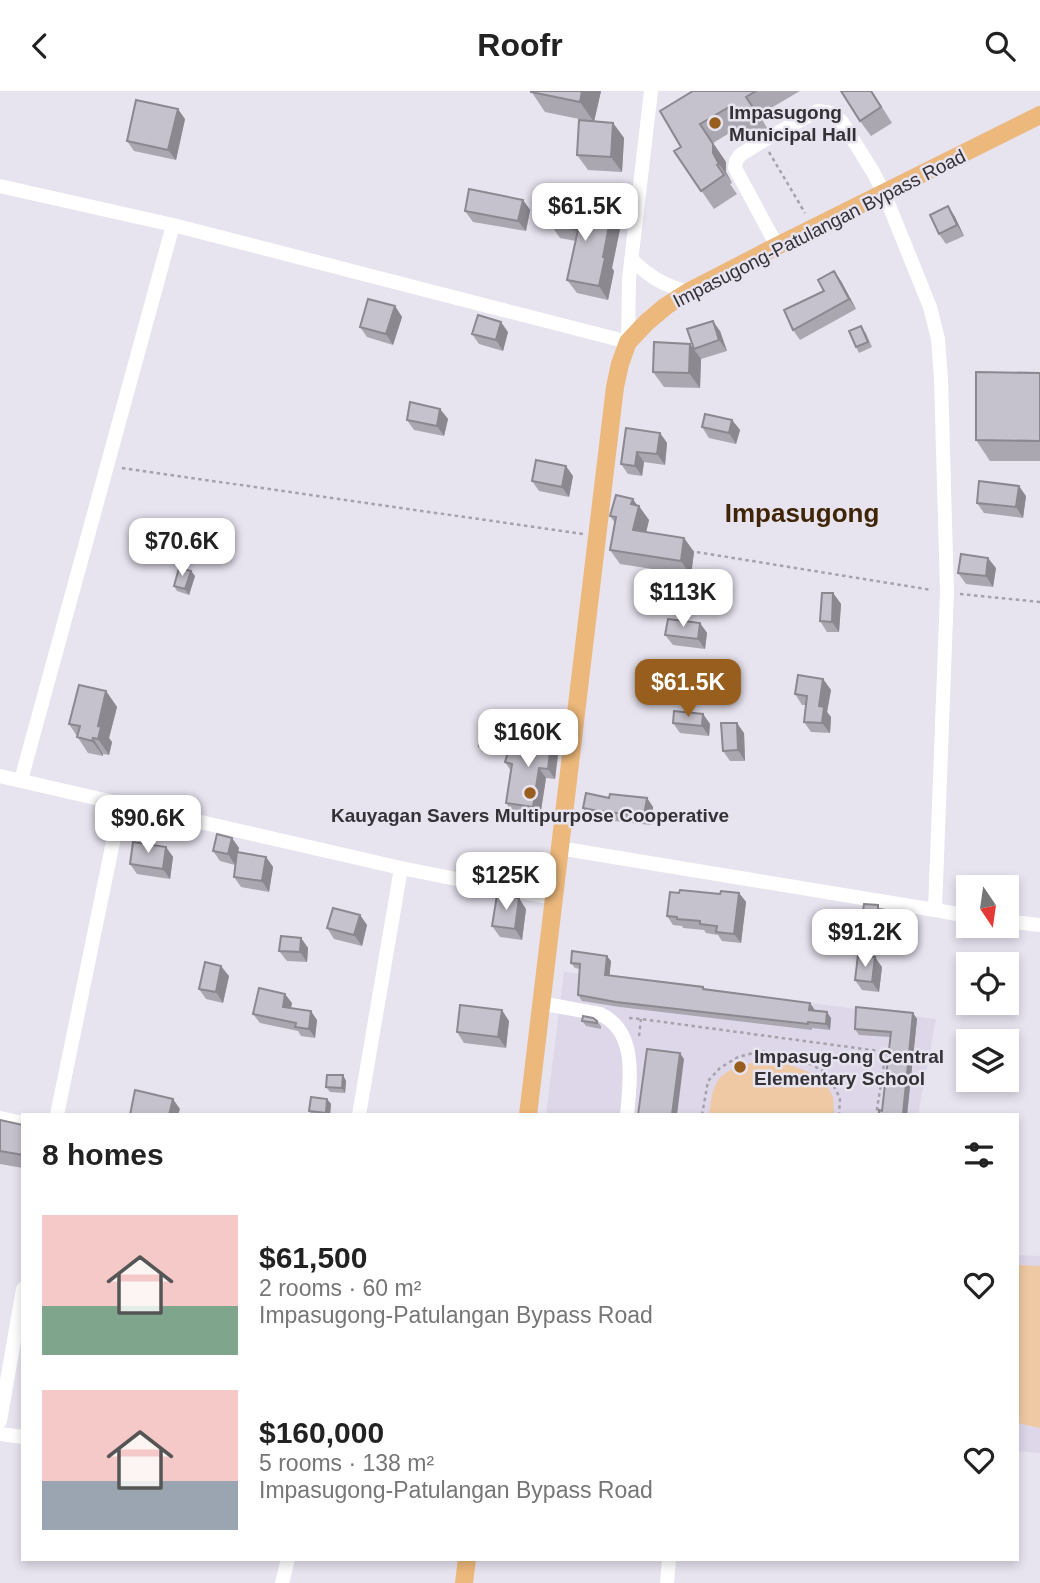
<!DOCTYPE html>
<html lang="en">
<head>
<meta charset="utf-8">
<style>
	:root { --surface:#fff; --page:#f6f6f6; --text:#222; --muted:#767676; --accent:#985e1d }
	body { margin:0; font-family:Arial,sans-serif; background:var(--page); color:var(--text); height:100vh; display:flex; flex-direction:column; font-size:26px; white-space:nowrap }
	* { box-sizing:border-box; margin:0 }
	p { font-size:23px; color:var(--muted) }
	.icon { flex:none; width:38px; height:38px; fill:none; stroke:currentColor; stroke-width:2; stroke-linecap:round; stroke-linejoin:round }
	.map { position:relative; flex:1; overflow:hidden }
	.sheet { position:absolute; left:21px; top:1022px; width:998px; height:448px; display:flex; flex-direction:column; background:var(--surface); border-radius:0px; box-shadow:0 4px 10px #0003 }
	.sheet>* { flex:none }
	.needle { width:46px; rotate:167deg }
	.tools { position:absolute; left:956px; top:784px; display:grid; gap:14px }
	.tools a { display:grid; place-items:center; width:63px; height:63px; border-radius:0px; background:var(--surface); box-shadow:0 4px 10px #0003; font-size:35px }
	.price { position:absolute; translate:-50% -60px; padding:0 16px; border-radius:14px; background:#fff; color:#222; font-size:23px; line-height:46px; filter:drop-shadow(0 2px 4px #0008) }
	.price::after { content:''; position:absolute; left:50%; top:42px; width:21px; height:16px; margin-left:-10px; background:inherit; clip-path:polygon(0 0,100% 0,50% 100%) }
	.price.selected { background:var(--accent); color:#fff }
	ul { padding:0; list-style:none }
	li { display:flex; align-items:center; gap:21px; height:175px; padding:0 21px }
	li span { display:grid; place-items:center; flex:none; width:196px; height:140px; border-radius:0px; color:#555 }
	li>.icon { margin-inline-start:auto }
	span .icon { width:84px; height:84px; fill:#fffc; stroke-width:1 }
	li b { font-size:30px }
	h2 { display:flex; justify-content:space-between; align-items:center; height:84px; padding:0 21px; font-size:30px }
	header { display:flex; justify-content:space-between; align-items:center; height:91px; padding:0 21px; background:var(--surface); font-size:32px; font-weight:700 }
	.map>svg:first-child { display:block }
	.built { fill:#ddd7e9 }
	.green { fill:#efc8a4 }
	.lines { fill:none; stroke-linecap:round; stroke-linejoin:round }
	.path { stroke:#a5a2ab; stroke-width:2.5; stroke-dasharray:3.5 3.5; stroke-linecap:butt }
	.minor { stroke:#fff; stroke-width:14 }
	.major { stroke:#ecb87b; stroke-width:18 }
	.wall { fill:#aaa7b0 }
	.shaded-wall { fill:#8b8890 }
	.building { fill:#c6c2cd; stroke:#8b8890; stroke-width:2 }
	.poi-dot { fill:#985e1d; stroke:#e7e3ef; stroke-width:2.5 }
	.labels { text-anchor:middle; stroke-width:5; stroke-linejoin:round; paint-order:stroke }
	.poi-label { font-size:19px; font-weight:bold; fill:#343236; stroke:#e7e3ef; text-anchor:start }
	.street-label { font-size:19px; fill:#343236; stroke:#e7e3ef }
	.district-label { font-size:26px; font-weight:bold; fill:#402406; stroke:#e7e3ef }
</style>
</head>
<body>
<header><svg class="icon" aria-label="back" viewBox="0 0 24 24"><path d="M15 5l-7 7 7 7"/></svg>Roofr<svg class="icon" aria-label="search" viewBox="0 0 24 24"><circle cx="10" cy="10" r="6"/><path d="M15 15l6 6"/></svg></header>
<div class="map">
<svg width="1040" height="1492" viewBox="0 0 1040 1492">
	<rect width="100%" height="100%" fill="#e7e3ef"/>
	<path class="built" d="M 564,881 L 936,928 L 918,1024 L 546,1024 Z
		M 1017,1164 L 1040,1165 L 1040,1362 L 1017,1360 Z"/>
	<path class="green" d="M 758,970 L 784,972 L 809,981 L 827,995 L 833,1006 L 834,1024 L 709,1024 C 711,1012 712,994 721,986 C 728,978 748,973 758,970 Z
		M 1017,1174 L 1040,1175 L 1040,1337 L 1017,1332 Z"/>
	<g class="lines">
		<path class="path" d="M 769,61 L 805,122
			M 122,377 L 583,443
			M 690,460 L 932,499
			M 960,503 L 1040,511
			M 629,927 L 641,928 L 886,961 L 876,1024
			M 639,945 L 641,928
			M 702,1024 L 708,990 L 720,977 L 738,966 L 761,960 L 797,966 L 827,982 L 840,1007 L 839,1024"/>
		<path class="minor" d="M 0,95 L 173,134 L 628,251 L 629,188 L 651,0
			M 631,168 C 650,186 663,194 688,201
			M 0,685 L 401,777 L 553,807
			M 21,689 L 173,134
			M 559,757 L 935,819 L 947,501 L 941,288 L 938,248 L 930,216 L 884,102 L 873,81 L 842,31 L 831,22 L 817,20 L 763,50 L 740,64 L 736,70 L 735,77 L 777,155
			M 935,819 L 968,825
			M 1006,830 L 1040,834
			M 540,912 L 600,923 C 638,940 630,990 627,1024
			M 57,1024 L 121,712
			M 359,1024 L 401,777
			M 0,1027 L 23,1032
			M 0,1330 L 23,1198
			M 0,1343 L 23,1346
			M 282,1492 L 288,1468
			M 667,1492 L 669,1468"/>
		<path class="major" d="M 528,1024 L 615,296 L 620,273 L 628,251 L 647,231 L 666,215 L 688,201 L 777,155 L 1040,24
			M 464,1492 L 467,1468"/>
	</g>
	<path class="wall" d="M 531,0 L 601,0 L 594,30 L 613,32 L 624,47 L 622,81 L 588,79 L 577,64 L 589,30 L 545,21 Z
		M 693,0 L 800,0 L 759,24 L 767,37 L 750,47 L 741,35 L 713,52 L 726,71 L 726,81 L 732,92 L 730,93 L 737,103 L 714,118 L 674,60 L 681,56 Z
		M 872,0 L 892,32 L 871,45 L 860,30 Z
		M 185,28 L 176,69 L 134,60 L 127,50 Z
		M 523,109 L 530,119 L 526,140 L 473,131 L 465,120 Z
		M 948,115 L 955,126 L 964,145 L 946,153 L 939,143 Z
		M 551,134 L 620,138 L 612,177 L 614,180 L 608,209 L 577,202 L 567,189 L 576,150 L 560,147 Z
		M 841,190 L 856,218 L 800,249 L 793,239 L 824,200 Z
		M 395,215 L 402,226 L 393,254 L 367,246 L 360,236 Z
		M 720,240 L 727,260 L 701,268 L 700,297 L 664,296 L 653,281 L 690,253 L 694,258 Z
		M 865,240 L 872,256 L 859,262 L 856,256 Z
		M 508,241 L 503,260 L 479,253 L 472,243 Z
		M 1040,282 L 1040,370 L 990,370 L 976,349 Z
		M 440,318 L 448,328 L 444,345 L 414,339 L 407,329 Z
		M 732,329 L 740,339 L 736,353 L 709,347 L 702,336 Z
		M 660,342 L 667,352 L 665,374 L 644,371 L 642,385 L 628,383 L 621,373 Z
		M 573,385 L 569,406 L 539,400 L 532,390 Z
		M 1026,405 L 1023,427 L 984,422 L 977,412 Z
		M 637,414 L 649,429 L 646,441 L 684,447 L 694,461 L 691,484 L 620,473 L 610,459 L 615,432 L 610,425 Z
		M 209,447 L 213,452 L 210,466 L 194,463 L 190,458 Z
		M 996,477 L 993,496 L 966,493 L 958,482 Z
		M 191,480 L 195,485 L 189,504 L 177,500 L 174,495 Z
		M 833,502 L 841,513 L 839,541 L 827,541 L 820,530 Z
		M 700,532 L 707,542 L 705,558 L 673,554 L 665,544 Z
		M 823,588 L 831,599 L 827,621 L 831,626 L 830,642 L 811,641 L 804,631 L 806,614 L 802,614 L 795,603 Z
		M 106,600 L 117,616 L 109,647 L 112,651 L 109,664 L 103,663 L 103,665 L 88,662 L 69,633 Z
		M 703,623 L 710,633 L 709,645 L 680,642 L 673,632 Z
		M 744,642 L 745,670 L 730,670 L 723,660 Z
		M 552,645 L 559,655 L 555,688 L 546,687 L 540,726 L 513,722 L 506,712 L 511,680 L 505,671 L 525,662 Z
		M 498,648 L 495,663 L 482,661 L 479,655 Z
		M 609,707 L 647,707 L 653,716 L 651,734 L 605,729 L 589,726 L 583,717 Z
		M 232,747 L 239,757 L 238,761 L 266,766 L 273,776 L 269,801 L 241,796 L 234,786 L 235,774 L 220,770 L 213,760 Z
		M 166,756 L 173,766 L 170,788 L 137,783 L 130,773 Z
		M 739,802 L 746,811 L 741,852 L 722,850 L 718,844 L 706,842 L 704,839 L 683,837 L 682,835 L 673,834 L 667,825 L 720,803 Z
		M 526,818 L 522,849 L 500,846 L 492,835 Z
		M 881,819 L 900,830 L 898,854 L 882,852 L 882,854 L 867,852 L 860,842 Z
		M 360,824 L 367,834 L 362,855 L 334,848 L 327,837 Z
		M 301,847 L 308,857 L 307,871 L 287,870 L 279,860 Z
		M 611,870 L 609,885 L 703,896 L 705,898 L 810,912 L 814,918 L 814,920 L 831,927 L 830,939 L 812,937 L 812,939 L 620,916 L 582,910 L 578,904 L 580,878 L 575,877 L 571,872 Z
		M 882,876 L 879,901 L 862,899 L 855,889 Z
		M 229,885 L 223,912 L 206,908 L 199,898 Z
		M 292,912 L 291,917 L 317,929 L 315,947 L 301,945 L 298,940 L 260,932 L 253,923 Z
		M 913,922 L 917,928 L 907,1024 L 879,1024 L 882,1020 L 890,946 L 859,944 L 855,938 Z
		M 509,930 L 506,957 L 464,952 L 457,941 Z
		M 582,930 L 597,930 L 601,935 L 601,938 L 586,935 Z
		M 343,984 L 346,990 L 345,1002 L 330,1001 L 326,996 Z
		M 327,1008 L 331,1013 L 330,1024 L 312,1024 L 309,1020 Z
		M 0,1029 L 23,1034 L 23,1077 L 0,1073 Z"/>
	<path class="shaded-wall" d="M 582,0 L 601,0 L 594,31 L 580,11 Z
		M 746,6 L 759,24 L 767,37 L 754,18 Z
		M 178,18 L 185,28 L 176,69 L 168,59 Z
		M 613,32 L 624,47 L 622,81 L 611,66 Z
		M 700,33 L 726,71 L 726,81 L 732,92 L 719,73 Z
		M 523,109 L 530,119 L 526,140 L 518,130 Z
		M 948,115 L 955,126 L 964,145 L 957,134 Z
		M 611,125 L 620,138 L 612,177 L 614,180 L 608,209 L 599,195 L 603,166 Z
		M 834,180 L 841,190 L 856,218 L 849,208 Z
		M 395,215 L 402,226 L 393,254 L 386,243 Z
		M 713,230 L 720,240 L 727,260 L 719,249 Z
		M 501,231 L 508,241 L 503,260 L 496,249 Z
		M 690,253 L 701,268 L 700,297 L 689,282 Z
		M 440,318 L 448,328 L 444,345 L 437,335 Z
		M 732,329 L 740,339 L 736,353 L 729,342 Z
		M 660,342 L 667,352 L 665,374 L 657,363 Z
		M 637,361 L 644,371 L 642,385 L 635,375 Z
		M 566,375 L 573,385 L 569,406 L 562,396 Z
		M 1019,395 L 1026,405 L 1023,427 L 1016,416 Z
		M 633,408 L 639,417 L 639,415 L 649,429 L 643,454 L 633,439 L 631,413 Z
		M 209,447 L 213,452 L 210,466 L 206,461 Z
		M 684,447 L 694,461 L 691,484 L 681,470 Z
		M 988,467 L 996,477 L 993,496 L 986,485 Z
		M 191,480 L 195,485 L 189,504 L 185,498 Z
		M 833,502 L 841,513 L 839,541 L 832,531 Z
		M 700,532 L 707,542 L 705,558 L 698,548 Z
		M 823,588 L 831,599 L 827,621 L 831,626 L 830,642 L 822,632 L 819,615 Z
		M 106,600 L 117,616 L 109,647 L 112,651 L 109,664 L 98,648 L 98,635 Z
		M 703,623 L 710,633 L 709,645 L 702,635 Z
		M 737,632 L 744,642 L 745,670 L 738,659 Z
		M 494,643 L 498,648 L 495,663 L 491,658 Z
		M 552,645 L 559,655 L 555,688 L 548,678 Z
		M 93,647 L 103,663 L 103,665 L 92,650 Z
		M 539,677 L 546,687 L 540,726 L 533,716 Z
		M 647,707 L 653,716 L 651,734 L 644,725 Z
		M 232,747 L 239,757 L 235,774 L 228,763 Z
		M 166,756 L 173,766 L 170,788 L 163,778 Z
		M 266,766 L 273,776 L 269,801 L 262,790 Z
		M 739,802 L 746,811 L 741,852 L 734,843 Z
		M 519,807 L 526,818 L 522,849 L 515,838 Z
		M 893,820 L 900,830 L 898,854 L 890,843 Z
		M 360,824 L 367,834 L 362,855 L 354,844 Z
		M 875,841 L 882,852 L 882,854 L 875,844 Z
		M 301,847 L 308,857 L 307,871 L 300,861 Z
		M 607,865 L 611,870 L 609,890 L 605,884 Z
		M 875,866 L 882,876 L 879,901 L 872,891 Z
		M 221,875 L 229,885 L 223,912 L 216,901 Z
		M 285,903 L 292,912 L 289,925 L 283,916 Z
		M 810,912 L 814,918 L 813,925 L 809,919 Z
		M 502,919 L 509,930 L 506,957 L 498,946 Z
		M 311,920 L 317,929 L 315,947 L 309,938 Z
		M 827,921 L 831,927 L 830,939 L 826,933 Z
		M 913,922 L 917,928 L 907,1024 L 903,1024 Z
		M 680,962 L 684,968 L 677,1024 L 672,1024 Z
		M 343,984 L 346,990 L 345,1002 L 342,997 Z
		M 173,1008 L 180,1018 L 178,1024 L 169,1024 Z
		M 327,1008 L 331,1013 L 330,1024 L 327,1024 L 326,1022 Z"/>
	<path class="building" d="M 531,0 L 582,0 L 580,11 L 531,1 Z
		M 693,0 L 756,0 L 746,6 L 754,18 L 737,28 L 729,16 L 700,33 L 713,53 L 713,62 L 719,73 L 717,74 L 724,84 L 701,100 L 674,60 L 681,56 L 660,20 Z
		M 841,0 L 871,0 L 881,16 L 860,30 Z
		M 136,9 L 178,18 L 168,59 L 127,50 Z
		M 579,29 L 613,32 L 611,66 L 577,64 Z
		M 469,98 L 523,109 L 518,130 L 465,120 Z
		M 555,114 L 611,125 L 603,166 L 605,167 L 599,195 L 567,189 L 578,139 L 551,134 Z
		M 948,115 L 957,134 L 939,143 L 930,124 Z
		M 834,180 L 849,208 L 793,239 L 784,219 L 824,200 L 818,189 Z
		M 368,208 L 395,215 L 386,243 L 360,236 Z
		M 478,224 L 501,231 L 496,249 L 472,243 Z
		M 713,230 L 719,249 L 694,258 L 687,238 Z
		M 861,235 L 868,251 L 856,256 L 849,240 Z
		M 654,251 L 690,253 L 689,282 L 653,281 Z
		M 976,281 L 1040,282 L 1040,350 L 976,349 Z
		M 410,311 L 440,318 L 437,335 L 407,329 Z
		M 705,323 L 732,329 L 729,342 L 702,336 Z
		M 626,337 L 660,342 L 657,363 L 637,361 L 635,375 L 621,373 Z
		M 536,369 L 566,375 L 562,396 L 532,390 Z
		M 979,390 L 1019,395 L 1016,416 L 977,412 Z
		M 616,404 L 633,408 L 631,413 L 639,415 L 633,439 L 684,447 L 681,470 L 610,459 L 616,426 L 610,425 Z
		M 193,444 L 209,447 L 206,461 L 190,458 Z
		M 961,463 L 988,467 L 986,485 L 958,482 Z
		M 179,477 L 191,480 L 185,498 L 174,495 Z
		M 822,502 L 833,502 L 832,531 L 820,530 Z
		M 668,528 L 700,532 L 698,548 L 665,544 Z
		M 798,584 L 823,588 L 819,615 L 824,616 L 822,632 L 804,631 L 807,605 L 795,603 Z
		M 79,594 L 106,600 L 98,635 L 101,636 L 98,648 L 93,647 L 92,650 L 77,646 L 80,635 L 69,633 Z
		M 674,620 L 703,623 L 702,635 L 673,632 Z
		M 721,632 L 737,632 L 738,659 L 723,660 Z
		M 481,641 L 494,643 L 491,658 L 479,655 Z
		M 528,642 L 552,645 L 548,678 L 539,677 L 533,716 L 506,712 L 512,673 L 505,671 L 509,658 L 525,662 Z
		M 586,702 L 609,707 L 610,703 L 647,707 L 644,725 L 598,720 L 583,717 Z
		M 217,743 L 232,747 L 228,763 L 213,760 Z
		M 133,751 L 166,756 L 163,778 L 130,773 Z
		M 237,761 L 266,766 L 262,790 L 234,786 Z
		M 680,799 L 720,803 L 721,800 L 739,802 L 734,843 L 716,841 L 717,835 L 700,833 L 700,830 L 677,828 L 677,826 L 667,825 L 670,801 L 679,802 Z
		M 497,804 L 519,807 L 515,838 L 492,835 Z
		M 864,813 L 878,814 L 878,818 L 893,820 L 890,843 L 875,841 L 875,844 L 860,842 Z
		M 333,817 L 360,824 L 354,844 L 327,837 Z
		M 281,845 L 301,847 L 300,861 L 279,860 Z
		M 572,860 L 607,865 L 605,884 L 703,896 L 703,898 L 810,912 L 809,919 L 827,921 L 826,933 L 808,931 L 808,933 L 616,911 L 578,904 L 580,873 L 571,872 Z
		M 858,864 L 875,866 L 872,891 L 855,889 Z
		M 205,871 L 221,875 L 216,901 L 199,898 Z
		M 259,897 L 285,903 L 283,916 L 311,920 L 309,938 L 295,936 L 296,932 L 253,923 Z
		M 460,914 L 502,919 L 498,946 L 457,941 Z
		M 856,916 L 913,922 L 903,1023 L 906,1024 L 879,1024 L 879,1019 L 882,1020 L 891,941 L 855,938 Z
		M 583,925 L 593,927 L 597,930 L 597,932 L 582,930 Z
		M 647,958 L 680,962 L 672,1024 L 638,1024 Z
		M 327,984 L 343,984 L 342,997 L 326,996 Z
		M 135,999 L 173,1008 L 169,1024 L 130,1024 Z
		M 311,1006 L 327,1008 L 326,1022 L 309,1020 Z
		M 0,1029 L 23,1034 L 23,1064 L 0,1060 Z"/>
	<g class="poi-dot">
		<circle cx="715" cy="32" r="7"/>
		<circle cx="530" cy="702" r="7"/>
		<circle cx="740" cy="976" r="7"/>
	</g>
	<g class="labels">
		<g class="poi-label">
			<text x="729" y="28">Impasugong<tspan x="729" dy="22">Municipal Hall</tspan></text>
			<text x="530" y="731" text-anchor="middle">Kauyagan Savers Multipurpose Cooperative</text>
			<text x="754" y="972">Impasug-ong Central<tspan x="754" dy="22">Elementary School</tspan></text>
		</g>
		<g class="street-label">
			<text transform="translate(819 137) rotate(-27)" y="7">Impasugong-Patulangan Bypass Road</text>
		</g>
		<g class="district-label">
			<text x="802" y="431">Impasugong</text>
		</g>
	</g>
</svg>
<div class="tools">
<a><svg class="needle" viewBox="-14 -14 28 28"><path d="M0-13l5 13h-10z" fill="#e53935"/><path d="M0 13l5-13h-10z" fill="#767676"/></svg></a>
<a><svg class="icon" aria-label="locate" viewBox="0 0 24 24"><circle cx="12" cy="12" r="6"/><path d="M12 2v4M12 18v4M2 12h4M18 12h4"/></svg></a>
<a><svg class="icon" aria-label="layers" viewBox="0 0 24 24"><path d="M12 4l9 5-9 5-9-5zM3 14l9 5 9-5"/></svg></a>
</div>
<b class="price" style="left:585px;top:152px">$61.5K</b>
<b class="price" style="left:182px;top:487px">$70.6K</b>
<b class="price" style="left:683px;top:538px">$113K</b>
<b class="price selected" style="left:688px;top:628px">$61.5K</b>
<b class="price" style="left:528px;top:678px">$160K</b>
<b class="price" style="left:148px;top:764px">$90.6K</b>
<b class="price" style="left:506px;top:821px">$125K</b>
<b class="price" style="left:865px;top:878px">$91.2K</b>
<section class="sheet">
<h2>8 homes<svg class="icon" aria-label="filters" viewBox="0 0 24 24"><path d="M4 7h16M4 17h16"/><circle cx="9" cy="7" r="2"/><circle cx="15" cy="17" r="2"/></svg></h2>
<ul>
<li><span style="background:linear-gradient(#f6c9c9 65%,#7fa58c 0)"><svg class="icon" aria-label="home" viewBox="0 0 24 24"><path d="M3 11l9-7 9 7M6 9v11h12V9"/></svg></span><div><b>$61,500</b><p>2 rooms · 60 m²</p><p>Impasugong-Patulangan Bypass Road</p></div><svg class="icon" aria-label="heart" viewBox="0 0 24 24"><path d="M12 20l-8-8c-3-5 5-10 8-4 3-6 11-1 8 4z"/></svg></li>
<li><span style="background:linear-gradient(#f6c9c9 65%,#9aa5b1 0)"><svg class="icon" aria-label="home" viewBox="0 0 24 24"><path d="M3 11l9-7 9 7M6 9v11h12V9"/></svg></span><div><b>$160,000</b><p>5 rooms · 138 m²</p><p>Impasugong-Patulangan Bypass Road</p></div><svg class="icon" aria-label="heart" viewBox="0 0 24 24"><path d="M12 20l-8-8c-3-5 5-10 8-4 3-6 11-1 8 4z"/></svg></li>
</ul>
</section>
</div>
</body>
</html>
